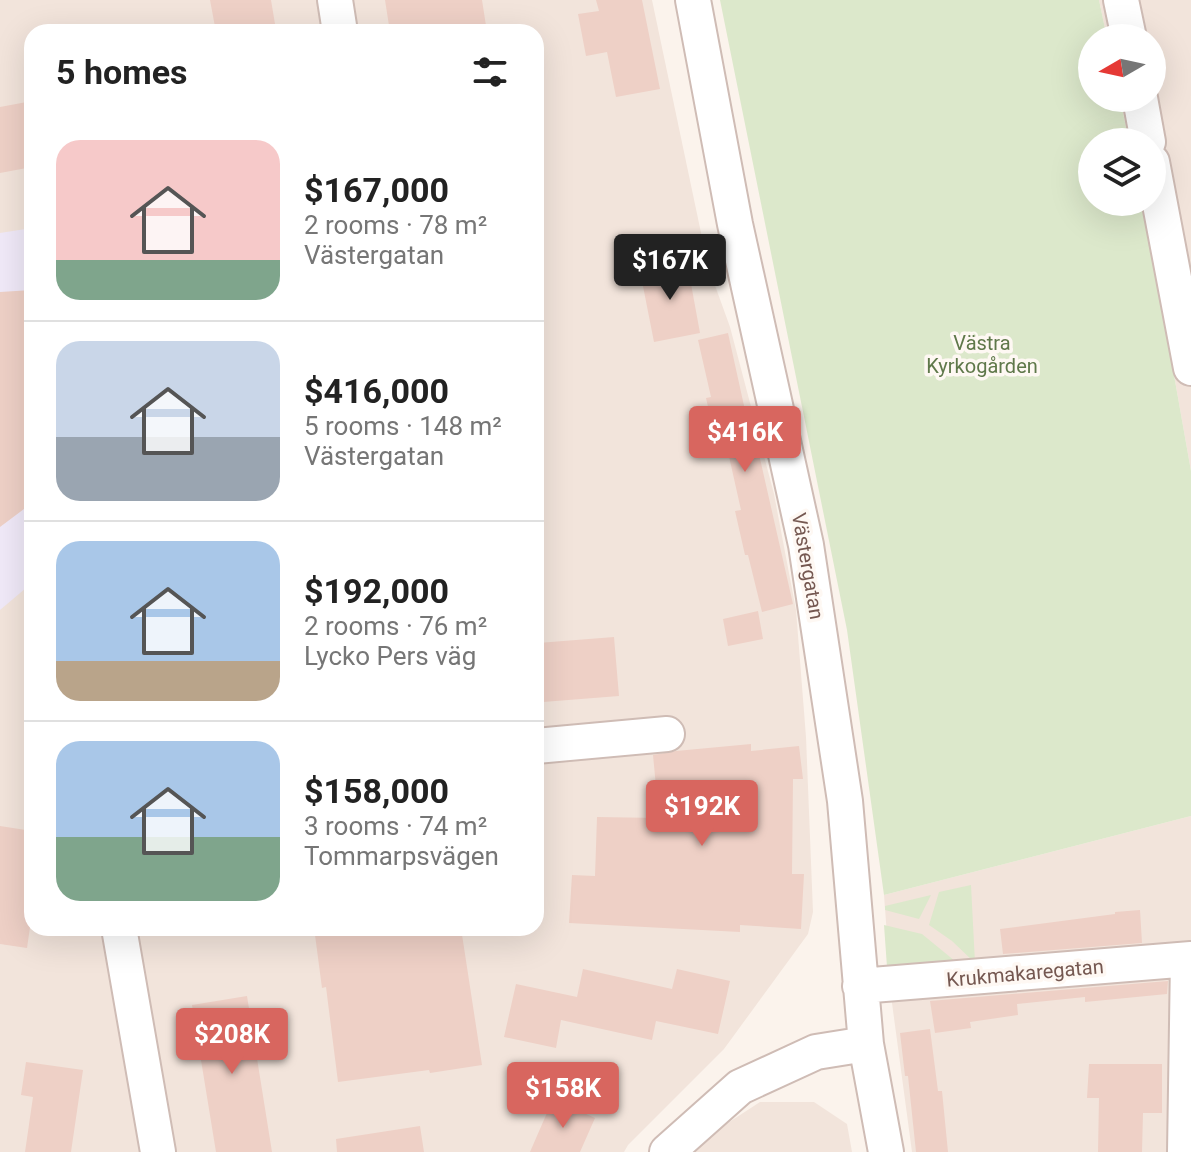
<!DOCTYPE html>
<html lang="en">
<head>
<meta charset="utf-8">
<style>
	:root { --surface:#fff; --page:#f2f2f2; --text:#222; --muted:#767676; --line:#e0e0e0; --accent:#d8665f }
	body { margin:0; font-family:Roboto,sans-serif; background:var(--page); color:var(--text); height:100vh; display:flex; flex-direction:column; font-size:30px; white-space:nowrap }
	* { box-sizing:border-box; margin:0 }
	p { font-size:26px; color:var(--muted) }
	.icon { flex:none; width:44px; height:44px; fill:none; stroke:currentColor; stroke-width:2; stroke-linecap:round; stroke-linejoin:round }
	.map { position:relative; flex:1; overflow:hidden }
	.sheet { position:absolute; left:24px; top:24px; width:520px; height:912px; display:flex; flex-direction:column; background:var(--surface); border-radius:24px; box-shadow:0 8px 32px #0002 }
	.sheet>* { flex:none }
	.needle { width:52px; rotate:261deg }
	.tools { position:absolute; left:1078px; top:24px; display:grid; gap:16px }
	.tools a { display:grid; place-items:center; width:88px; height:88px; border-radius:50%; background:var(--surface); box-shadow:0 8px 32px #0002; font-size:40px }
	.price { position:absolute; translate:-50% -68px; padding:0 18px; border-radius:8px; background:var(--accent); color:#fff; font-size:26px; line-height:52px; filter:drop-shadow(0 2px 4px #0008) }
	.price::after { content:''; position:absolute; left:50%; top:48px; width:24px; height:18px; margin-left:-12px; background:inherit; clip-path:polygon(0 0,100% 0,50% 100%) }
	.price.on { background:#222; color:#fff }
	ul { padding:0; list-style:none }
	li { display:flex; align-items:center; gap:24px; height:200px; padding:0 32px }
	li+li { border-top:2px solid var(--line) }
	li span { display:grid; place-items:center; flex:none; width:224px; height:160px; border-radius:24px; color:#555 }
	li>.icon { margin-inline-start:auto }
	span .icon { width:96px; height:96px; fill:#fffc; stroke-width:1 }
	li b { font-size:34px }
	h2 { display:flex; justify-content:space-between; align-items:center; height:96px; padding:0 32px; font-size:34px }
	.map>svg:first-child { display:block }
	.residential { fill:#f2e4db; fill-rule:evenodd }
	.education { fill:#f0e9f8 }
	.green { fill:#dce8cb }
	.building { fill:#eed0c6 }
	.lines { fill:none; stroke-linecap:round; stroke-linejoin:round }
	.minor-casing { stroke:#cfbcb5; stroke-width:38 }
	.minor { stroke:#fff; stroke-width:34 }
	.labels { text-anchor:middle; stroke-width:7; stroke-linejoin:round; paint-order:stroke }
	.park-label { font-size:20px; fill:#5f784a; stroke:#fef8f3 }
	.street-label { font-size:20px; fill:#755851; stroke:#fef8f3 }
</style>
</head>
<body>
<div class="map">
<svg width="1191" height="1152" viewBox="0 0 1191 1152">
	<rect width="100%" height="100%" fill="#fbf3ec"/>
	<path class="residential" d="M 0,0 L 652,0 L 708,266 L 730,327 L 774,494 L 796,610 L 806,737 L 813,912 L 808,934 L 724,1049 L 628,1145 L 624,1152 L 0,1152 ZM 32,32 L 536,32 L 536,928 L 32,928 Z
		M 1099,0 L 1191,0 L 1191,471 L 1152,251 L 1142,202 L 1152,202 L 1152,142 L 1129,142 L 1120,98 L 1152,98 L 1152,38 L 1107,38 Z
		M 1191,816 L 1191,1152 L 912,1152 L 892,1003 L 884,895 Z
		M 760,1102 L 814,1102 L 847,1124 L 852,1152 L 695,1152 L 714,1132 Z"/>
	<path class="education" d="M 32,228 L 32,583 L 0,610 L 0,233 Z"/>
	<path class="green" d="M 720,0 L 1099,0 L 1107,38 L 1092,38 L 1092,98 L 1120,98 L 1129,142 L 1092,142 L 1092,202 L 1142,202 L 1152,251 L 1191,471 L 1191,816 L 884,895 L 847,630 Z
		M 971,885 L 975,963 L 952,941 L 929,925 L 939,892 Z
		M 931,895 L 919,919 L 885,910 L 885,906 Z
		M 884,925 L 922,934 L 961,966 L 887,967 Z"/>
	<path class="building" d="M 210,0 L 271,0 L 276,30 L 263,32 L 216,32 Z
		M 385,0 L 482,0 L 487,32 L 390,32 Z
		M 596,0 L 642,0 L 660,89 L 616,97 L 607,52 L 586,56 L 578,14 L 599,11 Z
		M 32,101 L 32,167 L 0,173 L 0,107 Z
		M 687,262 L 700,333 L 654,342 L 640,271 Z
		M 32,290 L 32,503 L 0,527 L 0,292 Z
		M 728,333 L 752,442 L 756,441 L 793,604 L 762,612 L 748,555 L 745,555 L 735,511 L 741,510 L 726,443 L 717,445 L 706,398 L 711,397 L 698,340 Z
		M 758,611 L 763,639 L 728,646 L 723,619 Z
		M 614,637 L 619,696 L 543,702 L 538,643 Z
		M 751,744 L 751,751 L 799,746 L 803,779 L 793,779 L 792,874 L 804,874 L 801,929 L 740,925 L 740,932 L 569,923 L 572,875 L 595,876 L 597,817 L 659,818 L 653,755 L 676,751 Z
		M 0,826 L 32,831 L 32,913 L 27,948 L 0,944 Z
		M 1140,910 L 1142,943 L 1003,954 L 1000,929 L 1115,914 L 1115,912 Z
		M 366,928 L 461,928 L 482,1065 L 430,1073 L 429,1070 L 338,1082 L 326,987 L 322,988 L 315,935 Z
		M 583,969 L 672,989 L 677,969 L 730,981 L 718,1034 L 656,1021 L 652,1040 L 561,1020 L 556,1048 L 504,1037 L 516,984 L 577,997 Z
		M 1168,981 L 1167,994 L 1085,1002 L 1085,997 L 1017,1004 L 1018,1015 L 970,1022 L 971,1028 L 935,1033 L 930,1001 Z
		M 247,996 L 272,1152 L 216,1152 L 192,1005 Z
		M 930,1029 L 938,1091 L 942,1091 L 948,1152 L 916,1152 L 908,1076 L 905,1076 L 900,1033 Z
		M 26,1062 L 83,1070 L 71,1152 L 25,1152 L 33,1097 L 21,1095 Z
		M 1089,1064 L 1162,1064 L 1162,1113 L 1143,1113 L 1142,1152 L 1098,1152 L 1099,1098 L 1087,1098 Z
		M 553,1099 L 595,1118 L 580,1152 L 530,1152 Z
		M 420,1126 L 424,1152 L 337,1152 L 336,1139 Z"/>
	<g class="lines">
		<defs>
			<path id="minor" d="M 335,0 L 340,32
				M 693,0 L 735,224 L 806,545 L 845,801 L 866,1044 L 886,1152
				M 1121,0 L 1129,38
				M 1140,98 L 1148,142
				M 1152,162 L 1191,368
				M 536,746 L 667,734
				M 119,928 L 158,1152
				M 860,986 L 1191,959
				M 667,1152 L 740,1087 L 816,1052 L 866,1044
				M 1185,1152 L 1188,960"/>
		</defs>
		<use href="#minor" class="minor-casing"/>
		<use href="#minor" class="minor"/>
	</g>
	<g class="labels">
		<g class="park-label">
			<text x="982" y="350">Västra<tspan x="982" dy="23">Kyrkogården</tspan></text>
		</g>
		<g class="street-label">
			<text transform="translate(808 566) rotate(80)" y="7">Västergatan</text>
			<text transform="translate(1025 973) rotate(-5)" y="7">Krukmakaregatan</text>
		</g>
	</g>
</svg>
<div class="tools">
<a><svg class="needle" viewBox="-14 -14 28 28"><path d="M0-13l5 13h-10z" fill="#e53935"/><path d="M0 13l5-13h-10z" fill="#767676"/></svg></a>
<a><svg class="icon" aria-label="layers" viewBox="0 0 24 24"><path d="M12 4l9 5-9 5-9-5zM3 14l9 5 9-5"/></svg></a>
</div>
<b class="price on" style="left:670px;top:302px">$167K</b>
<b class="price" style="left:745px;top:474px">$416K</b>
<b class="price" style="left:702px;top:848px">$192K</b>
<b class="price" style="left:232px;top:1076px">$208K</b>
<b class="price" style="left:563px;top:1130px">$158K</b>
<section class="sheet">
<h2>5 homes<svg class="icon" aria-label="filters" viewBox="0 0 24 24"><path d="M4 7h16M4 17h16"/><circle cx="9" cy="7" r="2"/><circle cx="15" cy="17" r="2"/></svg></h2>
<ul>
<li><span style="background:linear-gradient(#f6c9c9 75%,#7fa58c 0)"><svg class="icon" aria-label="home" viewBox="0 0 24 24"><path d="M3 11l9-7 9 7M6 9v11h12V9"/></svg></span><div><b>$167,000</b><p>2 rooms · 78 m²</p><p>Västergatan</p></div></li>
<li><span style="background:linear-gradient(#c9d6e8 60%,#9aa5b1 0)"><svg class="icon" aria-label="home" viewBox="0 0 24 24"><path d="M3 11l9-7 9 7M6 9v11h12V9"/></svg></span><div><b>$416,000</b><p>5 rooms · 148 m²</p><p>Västergatan</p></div></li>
<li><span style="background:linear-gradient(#a9c7e8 75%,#b9a48a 0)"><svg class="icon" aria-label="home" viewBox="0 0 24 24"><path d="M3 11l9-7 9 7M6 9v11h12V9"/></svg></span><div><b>$192,000</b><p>2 rooms · 76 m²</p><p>Lycko Pers väg</p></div></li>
<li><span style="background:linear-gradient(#a9c7e8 60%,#7fa58c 0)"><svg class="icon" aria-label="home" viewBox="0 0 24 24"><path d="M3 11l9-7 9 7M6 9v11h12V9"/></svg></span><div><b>$158,000</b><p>3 rooms · 74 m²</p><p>Tommarpsvägen</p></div></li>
</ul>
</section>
</div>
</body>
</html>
